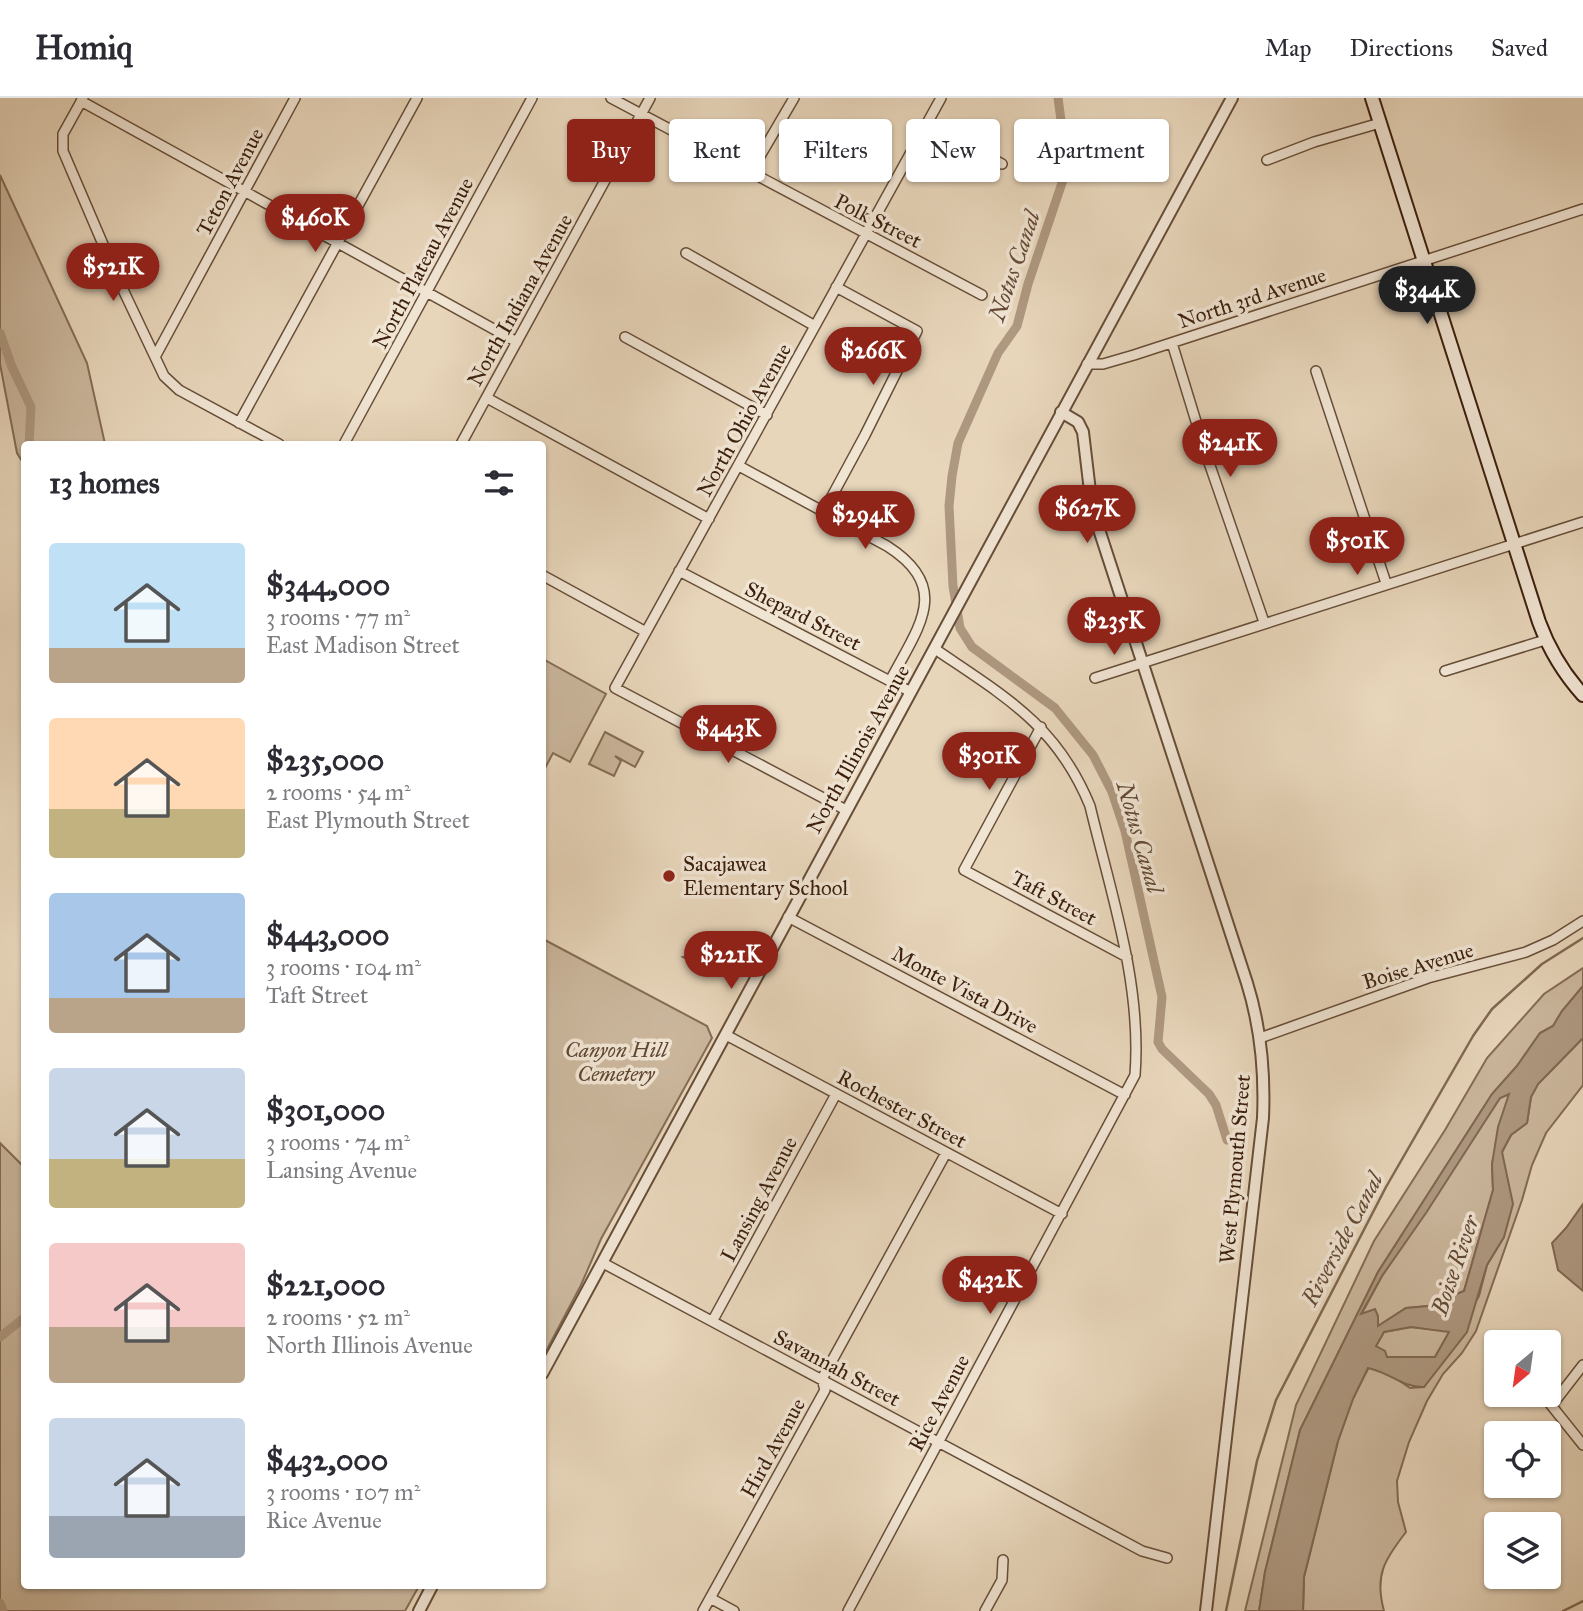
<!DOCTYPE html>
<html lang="en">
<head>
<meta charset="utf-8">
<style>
	:root { --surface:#fff; --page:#f7f7f7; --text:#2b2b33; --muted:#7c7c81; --line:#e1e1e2; --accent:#8f2418 }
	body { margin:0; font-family:"IM FELL Great Primer",serif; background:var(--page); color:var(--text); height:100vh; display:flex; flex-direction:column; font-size:26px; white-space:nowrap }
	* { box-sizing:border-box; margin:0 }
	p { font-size:23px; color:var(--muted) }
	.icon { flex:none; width:38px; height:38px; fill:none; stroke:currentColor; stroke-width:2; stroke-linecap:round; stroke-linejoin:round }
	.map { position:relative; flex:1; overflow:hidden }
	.drawer { position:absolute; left:21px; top:343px; width:525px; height:1148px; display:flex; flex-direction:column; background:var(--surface); border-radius:7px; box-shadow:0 2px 5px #0004 }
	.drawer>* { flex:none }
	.guide { position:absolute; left:567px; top:21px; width:665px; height:63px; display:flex; gap:14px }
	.needle { width:46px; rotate:209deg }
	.fabs { position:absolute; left:1484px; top:1232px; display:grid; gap:14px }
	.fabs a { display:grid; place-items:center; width:77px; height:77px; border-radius:7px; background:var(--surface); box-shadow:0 2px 5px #0004; font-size:35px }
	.price { position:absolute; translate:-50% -60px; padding:0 16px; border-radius:24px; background:var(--accent); color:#fff; font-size:23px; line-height:46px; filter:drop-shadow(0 2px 4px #0008) }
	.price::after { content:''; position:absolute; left:50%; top:42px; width:21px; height:16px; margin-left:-10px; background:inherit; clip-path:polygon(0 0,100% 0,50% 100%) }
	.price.selected { background:#222; color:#fff }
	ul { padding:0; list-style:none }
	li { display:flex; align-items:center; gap:21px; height:175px; padding:0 28px }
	li span { display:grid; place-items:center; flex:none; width:196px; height:140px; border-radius:7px; color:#555 }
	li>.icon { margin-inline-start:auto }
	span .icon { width:84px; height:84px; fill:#fffc; stroke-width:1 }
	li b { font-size:30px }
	h2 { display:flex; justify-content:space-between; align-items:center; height:84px; padding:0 28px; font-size:30px }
	.tag { padding:0 24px; border-radius:7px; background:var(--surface); box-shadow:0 2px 5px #0004; font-size:24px; line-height:63px }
	.tag.selected { background:var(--accent); color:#fff }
	header { display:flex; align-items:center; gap:42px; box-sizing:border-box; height:98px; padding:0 35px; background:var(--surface); border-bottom:2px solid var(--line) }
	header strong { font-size:33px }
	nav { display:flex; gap:38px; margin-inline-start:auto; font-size:24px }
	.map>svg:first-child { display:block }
	.green { fill:#cbb79d; stroke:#846c55; stroke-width:2 }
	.water { fill:#ae9880; stroke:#806852; stroke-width:2; fill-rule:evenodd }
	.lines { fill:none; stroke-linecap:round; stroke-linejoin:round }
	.stream { stroke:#806852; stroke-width:2.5 }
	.canal { stroke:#ae9880; stroke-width:9 }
	.minor-casing { stroke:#674e38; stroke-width:12 }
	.tertiary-casing { stroke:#674e38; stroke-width:14 }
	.secondary-casing { stroke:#3c200d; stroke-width:16 }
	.minor { stroke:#f0e4d3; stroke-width:9 }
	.tertiary { stroke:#f0e4d3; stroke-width:10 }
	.secondary { stroke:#f0e4d3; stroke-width:12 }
	.poi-dot { fill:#8f2418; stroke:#f0e4d3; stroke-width:2.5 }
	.labels { text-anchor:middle; stroke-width:7; stroke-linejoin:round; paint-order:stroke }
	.street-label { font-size:21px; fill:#3c200d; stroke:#f0e4d3 }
	.poi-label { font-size:21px; fill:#3c200d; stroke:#f0e4d3; text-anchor:start }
	.park-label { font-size:21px; font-style:italic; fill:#604631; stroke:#f0e4d3 }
	.water-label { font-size:23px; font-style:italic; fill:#644a35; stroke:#f0e4d3 }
</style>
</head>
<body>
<header>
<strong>Homiq</strong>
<nav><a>Map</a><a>Directions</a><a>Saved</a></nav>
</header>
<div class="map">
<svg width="1583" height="1513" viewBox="0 0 1583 1513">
	<rect width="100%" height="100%" fill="#e8d6bb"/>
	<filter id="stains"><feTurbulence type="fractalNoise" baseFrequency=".00286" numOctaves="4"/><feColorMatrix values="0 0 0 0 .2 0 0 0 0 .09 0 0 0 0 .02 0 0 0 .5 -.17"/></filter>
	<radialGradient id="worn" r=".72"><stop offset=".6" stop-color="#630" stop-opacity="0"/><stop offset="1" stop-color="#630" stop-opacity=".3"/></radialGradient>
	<path class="green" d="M 0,77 L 87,265 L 105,346 L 24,346 L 24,366 L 17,355 L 0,266 Z
		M 543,561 L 606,596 L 570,664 L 553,655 L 543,674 Z
		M 605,634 L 643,654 L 635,669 L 615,658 L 621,663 L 614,678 L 589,666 Z
		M 543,841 L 707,928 L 712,940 L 601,1141 L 581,1187 L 543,1259 Z
		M 712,851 L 727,859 L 717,877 L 683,859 Z
		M 1583,870 L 1583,888 L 1562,913 L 1553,928 L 1540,935 L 1517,968 L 1492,996 L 1378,1174 L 1300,1332 L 1265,1474 L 1259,1513 L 1245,1513 L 1296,1307 L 1374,1143 L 1445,1032 L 1487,960 L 1544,896 Z
		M 1583,940 L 1583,987 L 1546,1035 L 1532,1067 L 1522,1102 L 1476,1233 L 1462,1255 L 1443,1276 L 1427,1303 L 1409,1344 L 1397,1383 L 1398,1404 L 1406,1434 C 1385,1461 1374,1477 1384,1513 L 1303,1513 L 1304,1479 L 1338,1343 L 1353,1300 L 1369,1269 L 1388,1275 L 1410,1290 L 1424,1289 L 1479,1198 L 1487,1167 L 1504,1139 L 1504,1070 L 1502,1054 L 1511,1037 L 1527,1025 L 1531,999 L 1538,986 Z
		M 1509,996 L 1492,1066 L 1493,1092 L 1464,1193 L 1428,1208 L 1406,1210 L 1378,1228 L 1368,1215 L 1361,1217 L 1382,1178 L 1500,1000 Z
		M 0,1045 L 24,1069 L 24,1488 L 419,1488 L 405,1513 L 0,1513 Z
		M 1411,1229 L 1450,1233 L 1435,1259 L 1387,1259 L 1376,1248 L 1384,1234 Z"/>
	<path class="water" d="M 1583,888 L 1583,940 L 1538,986 L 1531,999 L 1527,1025 L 1511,1037 L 1502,1054 L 1513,1106 L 1504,1139 L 1487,1167 L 1467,1234 L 1424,1289 C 1403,1290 1391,1275 1368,1270 L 1353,1301 L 1338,1343 L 1304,1479 L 1303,1513 L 1259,1513 L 1265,1474 L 1300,1332 L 1378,1174 L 1492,996 L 1517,968 L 1540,935 L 1553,928 L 1562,913 ZM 1509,996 L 1498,1029 L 1492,1066 L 1493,1092 L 1464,1193 L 1428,1208 L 1406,1210 L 1378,1228 L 1378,1218 L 1375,1211 L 1361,1216 L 1382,1178 L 1426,1115 L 1500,1000 ZM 1411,1229 L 1449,1234 L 1435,1259 L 1387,1259 L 1385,1253 L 1376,1248 L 1384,1234 Z
		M 1583,1106 L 1583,1193 L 1558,1172 L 1552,1145 L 1566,1130 Z"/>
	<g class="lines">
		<path class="stream" d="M 1226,1513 L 1257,1363 L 1276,1302 L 1386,1089 L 1473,938 L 1492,911 L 1542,866 L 1583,840
			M 1563,1513 L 1583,1503"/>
		<path class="canal" d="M 1058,0 L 1065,52 L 1064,79 L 1028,186 L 1017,228 L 998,255 L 958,345 L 952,378 L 949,408 L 953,488 L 960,530 L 972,549 L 1055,610 L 1093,657 L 1112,694 L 1125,733 L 1162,899 L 1158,944 L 1162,951 L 1209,996 L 1216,1007 L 1227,1042
			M 0,235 L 12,269 L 31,309 L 29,346
			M 0,1239 L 24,1220
			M 0,1505 L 3,1513"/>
		<defs>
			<path id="minor" d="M 83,0 L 63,36 L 63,53 L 117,179 L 164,278 L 179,292 L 279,346
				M 611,0 L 982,197
				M 81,3 L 517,244
				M 927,25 L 1002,66
				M 1267,62 L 1314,44 L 1380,25
				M 750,75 L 794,0
				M 686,155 L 815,228
				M 625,239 L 767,317
				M 1172,245 L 1206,356 L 1264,524
				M 155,259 L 295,0
				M 1087,266 L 1103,266 L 1134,257 L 1583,111
				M 1316,273 L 1386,485
				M 487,300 L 709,421
				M 239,325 L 417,0
				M 344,346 L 532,0
				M 461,346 L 650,0
				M 739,368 L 887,448 C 953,490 918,529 890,583
				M 824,413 L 865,337 L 917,233 L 836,189
				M 679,473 L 911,594
				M 542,477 L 646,534
				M 1445,573 L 1545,542
				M 1095,580 L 1583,424
				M 1041,629 L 964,772 L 1127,859
				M 846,712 L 615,590 L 941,0
				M 788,819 L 1125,997
				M 726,937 L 1062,1116
				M 1260,940 L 1428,880 L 1526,854 L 1553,842 L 1583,823
				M 603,1165 L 1142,1453 L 1167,1460
				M 713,1222 L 836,996
				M 1543,1297 L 1583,1347
				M 1552,1307 L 1583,1267
				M 710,1500 L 734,1513
				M 703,1513 L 825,1292 L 822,1281 L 946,1055
				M 848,1513 L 1135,977 C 1142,886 1111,796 1090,708 C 1057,627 1004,598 935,551
				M 985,1513 L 1002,1482 L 1003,1462"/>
			<path id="tertiary" d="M 1061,314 L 1078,324 L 1083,334 L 1092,410 L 1247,885 C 1261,930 1265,974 1263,1020 L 1206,1513
				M 542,1276 L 1232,0
				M 419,1513 L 432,1488"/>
			<path id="secondary" d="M 1372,0 L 1539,524 C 1549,551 1563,575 1583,597"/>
		</defs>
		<use href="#minor" class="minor-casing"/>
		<use href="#tertiary" class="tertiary-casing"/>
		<use href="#secondary" class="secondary-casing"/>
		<use href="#minor" class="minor"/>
		<use href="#tertiary" class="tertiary"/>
		<use href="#secondary" class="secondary"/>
	</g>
	<circle class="poi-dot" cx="669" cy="778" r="7"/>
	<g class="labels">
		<g class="street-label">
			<text transform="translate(230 84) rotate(-62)" y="7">Teton Avenue</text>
			<text transform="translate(878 123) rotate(27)" y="7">Polk Street</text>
			<text transform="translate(423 165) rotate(-62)" y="7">North Plateau Avenue</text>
			<text transform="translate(1252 200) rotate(-18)" y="7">North 3rd Avenue</text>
			<text transform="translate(520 202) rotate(-61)" y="7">North Indiana Avenue</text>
			<text transform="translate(744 322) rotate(-61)" y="7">North Ohio Avenue</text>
			<text transform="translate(803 518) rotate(27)" y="7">Shepard Street</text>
			<text transform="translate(858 651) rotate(-61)" y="7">North Illinois Avenue</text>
			<text transform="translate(1054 800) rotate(28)" y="7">Taft Street</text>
			<text transform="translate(1418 868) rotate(-17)" y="7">Boise Avenue</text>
			<text transform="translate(965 892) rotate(28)" y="7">Monte Vista Drive</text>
			<text transform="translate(902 1011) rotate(28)" y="7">Rochester Street</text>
			<text transform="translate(1235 1071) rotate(-85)" y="7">West Plymouth Street</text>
			<text transform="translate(759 1101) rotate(-62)" y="7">Lansing Avenue</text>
			<text transform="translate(837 1270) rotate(28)" y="7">Savannah Street</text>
			<text transform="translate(939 1305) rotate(-62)" y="7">Rice Avenue</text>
			<text transform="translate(773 1350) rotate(-61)" y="7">Hird Avenue</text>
		</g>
		<g class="poi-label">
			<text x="683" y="773">Sacajawea<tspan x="683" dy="24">Elementary School</tspan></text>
		</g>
		<g class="park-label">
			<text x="616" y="959">Canyon Hill<tspan x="616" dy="24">Cemetery</tspan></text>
		</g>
		<g class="water-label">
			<text transform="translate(1014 168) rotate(-71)" y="8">Notus Canal</text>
			<text transform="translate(1140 739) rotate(74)" y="8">Notus Canal</text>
			<text transform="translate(1342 1141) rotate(-62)" y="8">Riverside Canal</text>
			<text transform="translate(1455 1167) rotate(-71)" y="8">Boise River</text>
		</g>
	</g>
	<rect width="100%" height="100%" filter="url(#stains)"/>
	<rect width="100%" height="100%" fill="url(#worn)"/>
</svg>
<div class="fabs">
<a><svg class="needle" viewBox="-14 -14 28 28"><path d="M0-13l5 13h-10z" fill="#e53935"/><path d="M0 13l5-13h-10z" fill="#7c7c81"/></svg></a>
<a><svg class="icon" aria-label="locate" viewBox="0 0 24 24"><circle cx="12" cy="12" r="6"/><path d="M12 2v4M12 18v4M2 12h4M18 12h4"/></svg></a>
<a><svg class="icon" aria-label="layers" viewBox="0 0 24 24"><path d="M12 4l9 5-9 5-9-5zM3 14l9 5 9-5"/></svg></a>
</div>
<b class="price" style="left:315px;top:156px">$460K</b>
<b class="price" style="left:113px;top:205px">$521K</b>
<b class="price selected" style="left:1427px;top:228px">$344K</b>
<b class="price" style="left:873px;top:289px">$266K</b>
<b class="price" style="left:1230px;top:381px">$241K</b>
<b class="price" style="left:1087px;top:447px">$627K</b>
<b class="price" style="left:865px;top:453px">$294K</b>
<b class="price" style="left:1357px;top:479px">$501K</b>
<b class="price" style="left:1114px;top:559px">$235K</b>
<b class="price" style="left:728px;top:667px">$443K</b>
<b class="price" style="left:989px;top:694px">$301K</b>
<b class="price" style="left:731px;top:893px">$221K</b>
<b class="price" style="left:990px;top:1218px">$432K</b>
<div class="guide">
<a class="tag selected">Buy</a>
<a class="tag">Rent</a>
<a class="tag">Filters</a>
<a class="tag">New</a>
<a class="tag">Apartment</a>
</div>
<section class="drawer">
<h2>13 homes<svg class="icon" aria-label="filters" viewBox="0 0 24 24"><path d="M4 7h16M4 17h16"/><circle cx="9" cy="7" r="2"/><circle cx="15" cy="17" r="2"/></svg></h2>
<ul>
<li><span style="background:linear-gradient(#bfe0f5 75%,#b9a48a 0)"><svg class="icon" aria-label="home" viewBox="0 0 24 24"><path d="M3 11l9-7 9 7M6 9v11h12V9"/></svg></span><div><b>$344,000</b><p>3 rooms · 77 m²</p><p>East Madison Street</p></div></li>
<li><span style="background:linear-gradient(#ffd9b3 65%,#c2b280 0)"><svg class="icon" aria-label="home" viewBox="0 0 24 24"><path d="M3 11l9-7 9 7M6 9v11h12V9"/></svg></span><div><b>$235,000</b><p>2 rooms · 54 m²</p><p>East Plymouth Street</p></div></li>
<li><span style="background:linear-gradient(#a9c7e8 75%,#b9a48a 0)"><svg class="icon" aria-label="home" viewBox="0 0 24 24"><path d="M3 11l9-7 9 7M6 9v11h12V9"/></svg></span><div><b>$443,000</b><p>3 rooms · 104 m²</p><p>Taft Street</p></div></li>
<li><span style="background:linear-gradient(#c9d6e8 65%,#c2b280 0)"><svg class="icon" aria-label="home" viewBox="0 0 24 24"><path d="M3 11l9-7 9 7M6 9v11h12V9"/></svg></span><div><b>$301,000</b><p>3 rooms · 74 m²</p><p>Lansing Avenue</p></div></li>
<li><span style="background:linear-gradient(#f6c9c9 60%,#b9a48a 0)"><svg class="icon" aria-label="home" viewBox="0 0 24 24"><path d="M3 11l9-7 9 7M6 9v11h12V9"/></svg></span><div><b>$221,000</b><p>2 rooms · 52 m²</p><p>North Illinois Avenue</p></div></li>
<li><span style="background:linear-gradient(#c9d6e8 70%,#9aa5b1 0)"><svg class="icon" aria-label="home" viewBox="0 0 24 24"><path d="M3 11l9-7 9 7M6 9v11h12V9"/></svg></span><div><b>$432,000</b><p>3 rooms · 107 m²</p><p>Rice Avenue</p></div></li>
</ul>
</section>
</div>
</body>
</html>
